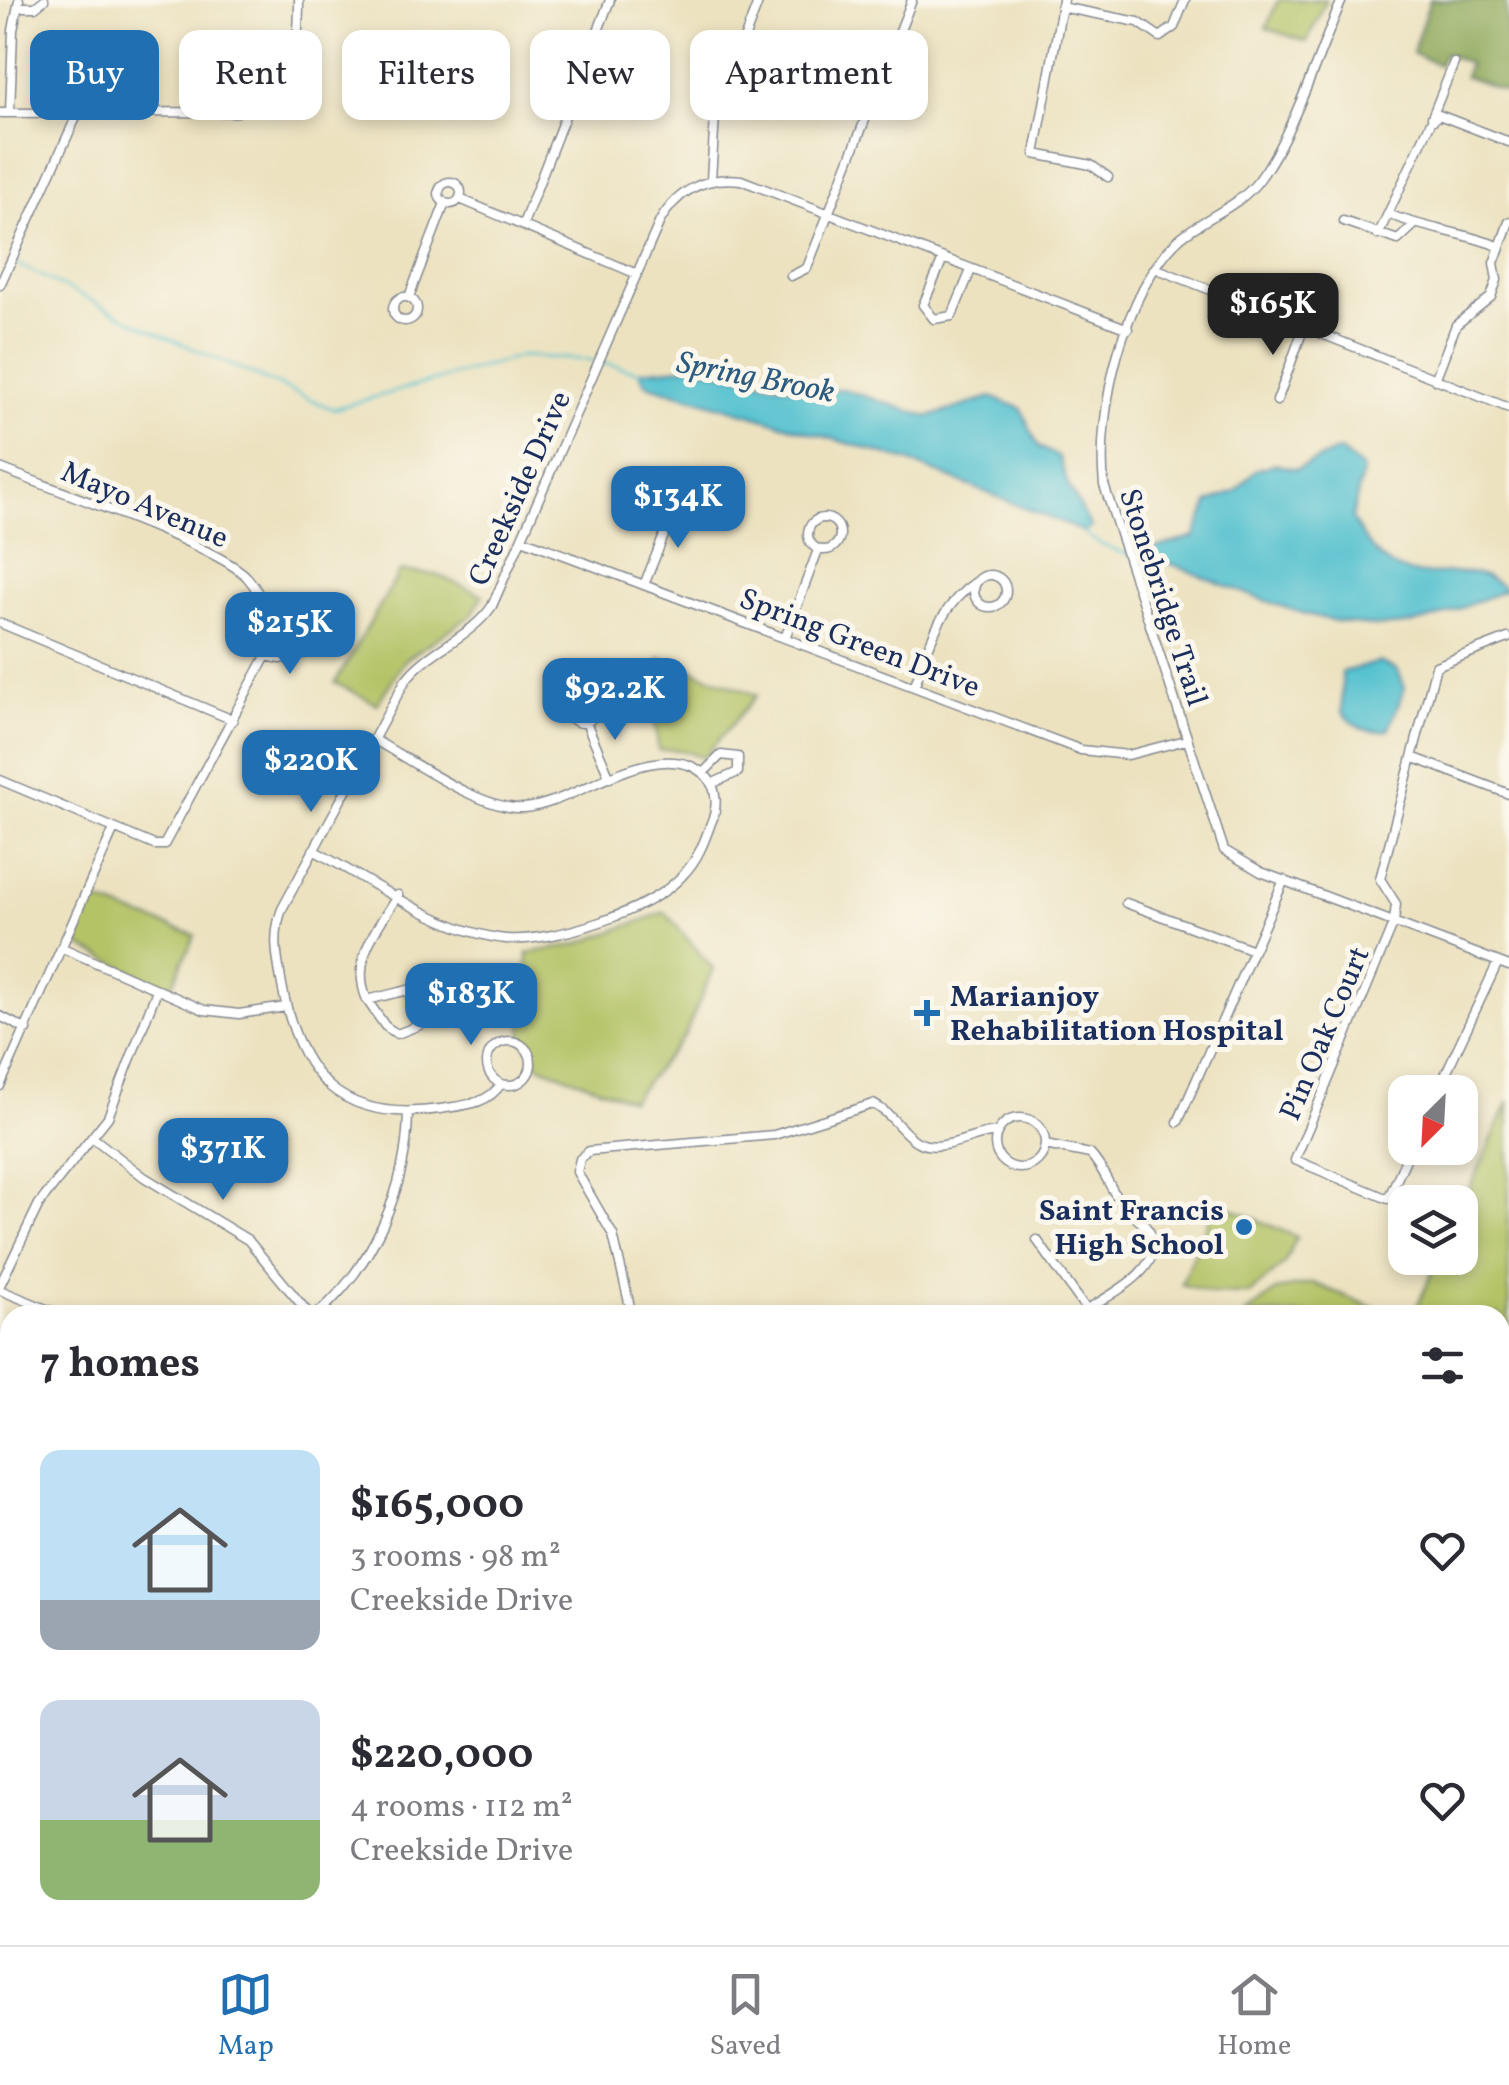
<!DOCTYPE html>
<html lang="en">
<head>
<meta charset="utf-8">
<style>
	:root { --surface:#fff; --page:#f7f7f7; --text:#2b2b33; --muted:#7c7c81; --line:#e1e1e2; --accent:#1f6fb2 }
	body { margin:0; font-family:Vollkorn,serif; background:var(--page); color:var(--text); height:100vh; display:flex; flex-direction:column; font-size:38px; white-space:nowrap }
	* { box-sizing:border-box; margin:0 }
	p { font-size:32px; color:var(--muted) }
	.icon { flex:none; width:55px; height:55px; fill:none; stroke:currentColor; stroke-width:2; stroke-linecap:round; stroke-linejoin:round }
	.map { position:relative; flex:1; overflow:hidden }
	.panel { position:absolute; left:0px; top:1305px; width:1510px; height:640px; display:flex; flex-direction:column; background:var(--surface); border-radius:30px 30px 0 0; box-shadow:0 5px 15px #0003 }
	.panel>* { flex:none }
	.guide { position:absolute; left:30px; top:30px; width:1000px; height:90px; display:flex; gap:20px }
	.needle { width:65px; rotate:204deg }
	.tools { position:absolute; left:1388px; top:1075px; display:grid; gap:20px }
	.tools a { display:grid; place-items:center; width:90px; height:90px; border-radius:20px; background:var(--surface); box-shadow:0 5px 15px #0003; font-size:50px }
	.price { position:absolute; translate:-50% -85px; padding:0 22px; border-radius:20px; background:var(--accent); color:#fff; font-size:32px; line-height:65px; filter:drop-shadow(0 2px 5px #0008) }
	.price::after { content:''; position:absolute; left:50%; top:60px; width:30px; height:22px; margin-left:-15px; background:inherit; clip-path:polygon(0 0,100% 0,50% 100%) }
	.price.active { background:#222; color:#fff }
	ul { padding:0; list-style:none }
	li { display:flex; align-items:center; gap:30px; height:250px; padding:0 40px }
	li span { display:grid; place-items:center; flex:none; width:280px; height:200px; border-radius:20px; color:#555 }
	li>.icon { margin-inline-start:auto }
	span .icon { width:120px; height:120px; fill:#fffc; stroke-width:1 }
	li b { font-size:42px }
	h2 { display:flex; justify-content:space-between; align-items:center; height:120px; padding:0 40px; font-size:42px }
	.chip { padding:0 35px; border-radius:20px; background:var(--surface); box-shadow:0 5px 15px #0003; font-size:35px; line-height:90px }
	.chip.active { background:var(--accent); color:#fff }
	.tabs { display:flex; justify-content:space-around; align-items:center; height:140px; border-top:2px solid var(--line); background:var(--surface); font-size:28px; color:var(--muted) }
	.tabs a { display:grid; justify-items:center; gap:5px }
	.tabs .active { color:var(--accent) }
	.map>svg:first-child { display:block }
	.green { fill:#b4c366; stroke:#687962; stroke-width:2.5 }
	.forest { fill:#8fa95b; stroke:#556c5c; stroke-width:2.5 }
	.water { fill:#55c1cf; stroke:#387896; stroke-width:2.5 }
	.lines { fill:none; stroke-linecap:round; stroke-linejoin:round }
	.stream { stroke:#55c1cf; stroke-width:2.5 }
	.minor-casing { stroke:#84888f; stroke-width:11 }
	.primary-casing { stroke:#84888f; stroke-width:16 }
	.minor { stroke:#fff; stroke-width:8 }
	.primary { stroke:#fff; stroke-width:12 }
	.poi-dot { fill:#1f6fb2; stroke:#fbf7ec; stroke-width:4 }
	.labels { text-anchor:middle; stroke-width:10; stroke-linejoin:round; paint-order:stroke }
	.street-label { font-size:30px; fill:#1b2f5e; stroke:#fbf7ec }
	.poi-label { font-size:30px; font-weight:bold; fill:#1b2f5e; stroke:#fbf7ec; text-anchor:start }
	.water-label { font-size:32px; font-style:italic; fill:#2c5b80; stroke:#fbf7ec }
</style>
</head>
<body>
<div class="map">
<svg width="1509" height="1945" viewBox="0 0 1509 1945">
	<rect width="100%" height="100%" fill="#fbf7ec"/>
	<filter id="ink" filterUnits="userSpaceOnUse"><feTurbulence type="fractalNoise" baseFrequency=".01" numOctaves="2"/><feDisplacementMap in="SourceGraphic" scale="20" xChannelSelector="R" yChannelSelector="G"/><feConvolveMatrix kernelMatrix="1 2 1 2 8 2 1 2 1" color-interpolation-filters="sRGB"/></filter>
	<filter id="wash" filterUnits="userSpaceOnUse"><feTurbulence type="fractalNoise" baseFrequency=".0048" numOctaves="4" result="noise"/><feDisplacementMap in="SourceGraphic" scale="40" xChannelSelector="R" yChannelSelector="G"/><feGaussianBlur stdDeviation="2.25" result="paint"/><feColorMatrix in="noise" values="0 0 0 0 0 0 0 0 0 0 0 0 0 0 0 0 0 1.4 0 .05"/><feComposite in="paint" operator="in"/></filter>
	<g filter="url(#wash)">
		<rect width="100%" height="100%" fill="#ece2c0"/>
		<path class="green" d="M 1278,0 L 1326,0 L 1307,42 L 1266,28 Z
			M 400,571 L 437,575 L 483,595 L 472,615 L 405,660 L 377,704 L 335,683 Z
			M 660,658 L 757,695 L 703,758 L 681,750 L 658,750 L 652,679 Z
			M 93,900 L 195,935 L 170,990 L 79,946 L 77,935 Z
			M 665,912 L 713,969 L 685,1035 L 631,1100 L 540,1066 L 522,1038 L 528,953 L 576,945 Z
			M 1509,1101 L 1509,1945 L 1130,1945 L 1135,1935 L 1500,1935 L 1500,1315 L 1413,1315 L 1439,1258 L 1460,1258 L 1460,1210 Z
			M 1216,1202 L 1297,1237 L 1284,1264 L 1249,1294 L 1211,1293 L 1181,1284 Z
			M 1313,1283 L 1392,1315 L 1245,1315 L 1277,1290 Z
			M 429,1935 L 741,1935 L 737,1945 L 425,1945 Z"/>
		<path class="forest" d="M 1430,0 L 1506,0 L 1509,93 L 1464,76 L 1469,64 L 1444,53 L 1439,65 L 1412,53 Z"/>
		<path class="water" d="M 693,366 L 808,391 L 843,389 L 929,417 L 991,397 L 1021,408 L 1038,446 L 1059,457 L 1068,485 L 1091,527 L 1084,532 L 908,461 L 646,384 L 639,371 Z
			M 1339,450 L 1363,469 L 1352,518 C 1403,619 1457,542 1506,590 C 1476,601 1442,619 1411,624 C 1331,638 1223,583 1149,555 L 1154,548 L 1195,537 L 1208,503 L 1236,491 L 1255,470 L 1273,464 L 1297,469 Z
			M 1379,662 L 1398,670 L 1405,688 L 1388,730 C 1368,734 1355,727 1342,712 L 1342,672 Z
			M 508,1935 L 712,1935 L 709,1945 L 500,1945 Z"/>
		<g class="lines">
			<path class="stream" d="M 15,263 L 155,332 L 333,409 L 522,356 L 589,360 L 641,372
				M 1084,532 C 1099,547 1128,557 1149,556
				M 1500,1421 L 1509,1420
				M 0,1885 L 10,1886"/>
		</g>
	</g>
	<g filter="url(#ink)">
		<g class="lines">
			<defs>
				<path id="minor" d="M 1063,0 L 1035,154 L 1091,165 L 1108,177
					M 1342,0 C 1319,52 1292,136 1259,180 C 1238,208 1206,216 1180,238 C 1124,289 1096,412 1104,485 L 1224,850 L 1261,872 L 1509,966
					M 20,7 L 35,7 L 44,0
					M 1061,7 L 1138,22 L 1160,37 L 1174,27 L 1185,0
					M 0,113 L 237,112 C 292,91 299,55 299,0
					M 10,113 L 13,30 L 19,0
					M 1432,117 L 1454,63
					M 711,179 L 715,116 L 759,0
					M439 193a11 11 0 1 1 22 0a11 11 0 1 1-22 0Z
					M 460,199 L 637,274
					M 1388,214 C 1425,229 1461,232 1498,246
					M 1343,221 L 1398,240 L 1414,225
					M 523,224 L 610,0
					M 1378,235 L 1431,122 L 1439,115 L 1509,142
					M 943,259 L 923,305 L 934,319 L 952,316 L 971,270
					M 1155,268 L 1509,408
					M 791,276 L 807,268 L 912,0
					M 0,285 L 77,115
					M393 309a12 12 0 1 1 24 0a12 12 0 1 1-24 0Z
					M 409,297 L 445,203
					M 1435,380 L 1456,325 L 1491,297 L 1497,280 L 1494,263 L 1509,222
					M 1277,401 L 1304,327
					M 0,468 C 49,488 217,545 247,577 C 268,601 269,626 266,656 L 164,845 L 154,845 L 0,780
					M675 496a17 17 0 1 1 34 0a17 17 0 1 1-34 0Z
					M808 534a16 16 0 1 1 32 0a16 16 0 1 1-32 0Z
					M 522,539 L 1081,750 L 1128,755 L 1186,740
					M974 591a16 16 0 1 1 32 0a16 16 0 1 1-32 0Z
					M 644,585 L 677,503
					M 0,623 L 233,720
					M 785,638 L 818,550
					M 266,656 L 281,659 L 310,652
					M 914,687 C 930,644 938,607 977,581
					M569 710a13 13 0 1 1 26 0a13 13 0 1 1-26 0Z
					M 586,722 L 610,778
					M 1412,757 L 1509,794
					M 703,773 L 721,755 L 738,757 L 738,772 L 711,784
					M 313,850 C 369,880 443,933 506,939 C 552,943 651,911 682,876 C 697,861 704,843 711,823 C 718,808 718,786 704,774 C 657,734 576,804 524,808 C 482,811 411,760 373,739
					M 1126,903 L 1253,950
					M 65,949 L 204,1010 L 239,1014 L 286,1007
					M 408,990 L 420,1025 L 397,1034 L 385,1026 L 367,1000 Z
					M 367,1000 C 350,959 377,929 398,895
					M 0,1016 L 27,1030
					M487 1063a22 22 0 1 1 44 0a22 22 0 1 1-44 0Z
					M 501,1084 C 487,1105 464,1105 440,1109 C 342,1123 299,1078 282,985 C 277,958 272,936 282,909 L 405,681 C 428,649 470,639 492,606 L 660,221 C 678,190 706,176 741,180 L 1128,329
					M 0,1086 L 114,829
					M 1437,1092 L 1498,962
					M995 1143a25 25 0 1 1 50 0a25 25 0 1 1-50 0Z
					M 1178,1122 L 1284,880
					M 92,1137 L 144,1177 L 248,1240 L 310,1315
					M 1045,1145 L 1090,1154 C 1105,1169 1110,1191 1124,1207 C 1132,1217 1146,1222 1151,1235 C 1167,1271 1101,1299 1078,1315
					M 1411,1148 L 1388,1199 L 1295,1160 L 1394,922 L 1396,904 L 1380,879 L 1436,666 L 1508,638
					M 1037,1240 L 1086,1309
					M 0,1285 L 39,1204 L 108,1117 L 157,990
					M 0,1290 L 61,1315
					M 316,1315 C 373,1267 407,1188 408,1113
					M 632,1315 L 613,1235 L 577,1172 L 580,1159 L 589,1151 L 774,1135 L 873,1104 C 892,1113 900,1131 916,1141 C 940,1155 971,1134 996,1132
					M 0,1345 L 10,1350
					M 0,1415 L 10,1420
					M 0,1485 L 10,1489
					M 0,1807 L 10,1808
					M 243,1935 L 271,1945
					M 129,1945 L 134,1935
					M 274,1945 L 278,1935
					M 743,1945 L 747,1935"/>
				<path id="primary" d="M 0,1563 L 10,1566
					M 1060,1935 L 1089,1945"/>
			</defs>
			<use href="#minor" class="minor-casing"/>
			<use href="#primary" class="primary-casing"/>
			<use href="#minor" class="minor"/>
			<use href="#primary" class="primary"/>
		</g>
	</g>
	<g class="poi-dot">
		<path d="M922 998h10v10h10v10h-10v10h-10v-10h-10v-10h10z"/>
		<circle cx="1244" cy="1227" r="10"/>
	</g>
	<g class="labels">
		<g class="street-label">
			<text transform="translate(519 488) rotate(-66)" y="10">Creekside Drive</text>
			<text transform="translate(145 504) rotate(23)" y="10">Mayo Avenue</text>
			<text transform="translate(1164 597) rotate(72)" y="10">Stonebridge Trail</text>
			<text transform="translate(860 642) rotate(21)" y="10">Spring Green Drive</text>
			<text transform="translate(1324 1033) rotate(-67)" y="10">Pin Oak Court</text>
		</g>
		<g class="poi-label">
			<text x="950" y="1006">Marianjoy<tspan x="950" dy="34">Rehabilitation Hospital</tspan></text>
			<text x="1224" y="1220" text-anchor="end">Saint Francis<tspan x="1224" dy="34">High School</tspan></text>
		</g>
		<g class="water-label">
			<text transform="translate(756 376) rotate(11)" y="11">Spring Brook</text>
		</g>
	</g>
</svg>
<div class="tools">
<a><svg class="needle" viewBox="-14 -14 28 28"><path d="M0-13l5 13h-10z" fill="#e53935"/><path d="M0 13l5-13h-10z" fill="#7c7c81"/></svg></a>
<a><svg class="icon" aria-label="layers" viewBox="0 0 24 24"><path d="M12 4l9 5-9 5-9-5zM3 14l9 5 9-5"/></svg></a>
</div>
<b class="price active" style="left:1273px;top:358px">$165K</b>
<b class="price" style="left:678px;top:551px">$134K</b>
<b class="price" style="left:290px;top:677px">$215K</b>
<b class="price" style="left:615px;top:743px">$92.2K</b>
<b class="price" style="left:311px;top:815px">$220K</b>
<b class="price" style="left:471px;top:1048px">$183K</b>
<b class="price" style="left:223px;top:1203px">$371K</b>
<div class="guide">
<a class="chip active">Buy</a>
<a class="chip">Rent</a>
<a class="chip">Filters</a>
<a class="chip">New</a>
<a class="chip">Apartment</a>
</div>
<section class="panel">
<h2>7 homes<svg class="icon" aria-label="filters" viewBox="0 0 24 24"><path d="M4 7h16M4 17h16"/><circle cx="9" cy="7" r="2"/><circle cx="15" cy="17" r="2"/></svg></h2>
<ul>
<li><span style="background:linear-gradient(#bfe0f5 75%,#9aa5b1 0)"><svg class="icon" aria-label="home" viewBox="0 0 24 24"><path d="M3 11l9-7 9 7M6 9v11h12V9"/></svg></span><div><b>$165,000</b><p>3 rooms · 98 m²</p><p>Creekside Drive</p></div><svg class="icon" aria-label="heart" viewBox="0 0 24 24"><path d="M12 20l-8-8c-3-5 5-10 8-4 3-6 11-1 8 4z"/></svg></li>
<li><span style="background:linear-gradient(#c9d6e8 60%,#8fb573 0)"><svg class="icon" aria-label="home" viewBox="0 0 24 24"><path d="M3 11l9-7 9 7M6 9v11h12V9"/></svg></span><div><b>$220,000</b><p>4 rooms · 112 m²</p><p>Creekside Drive</p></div><svg class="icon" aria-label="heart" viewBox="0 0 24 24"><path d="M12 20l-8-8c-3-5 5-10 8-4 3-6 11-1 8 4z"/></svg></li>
</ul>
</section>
</div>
<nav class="tabs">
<a class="active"><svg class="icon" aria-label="map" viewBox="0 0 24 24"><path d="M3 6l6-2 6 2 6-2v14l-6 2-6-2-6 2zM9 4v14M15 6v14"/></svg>Map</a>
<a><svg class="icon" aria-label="saved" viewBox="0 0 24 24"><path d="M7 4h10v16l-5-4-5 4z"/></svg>Saved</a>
<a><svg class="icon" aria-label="home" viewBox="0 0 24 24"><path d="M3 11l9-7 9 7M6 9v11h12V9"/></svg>Home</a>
</nav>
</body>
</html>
